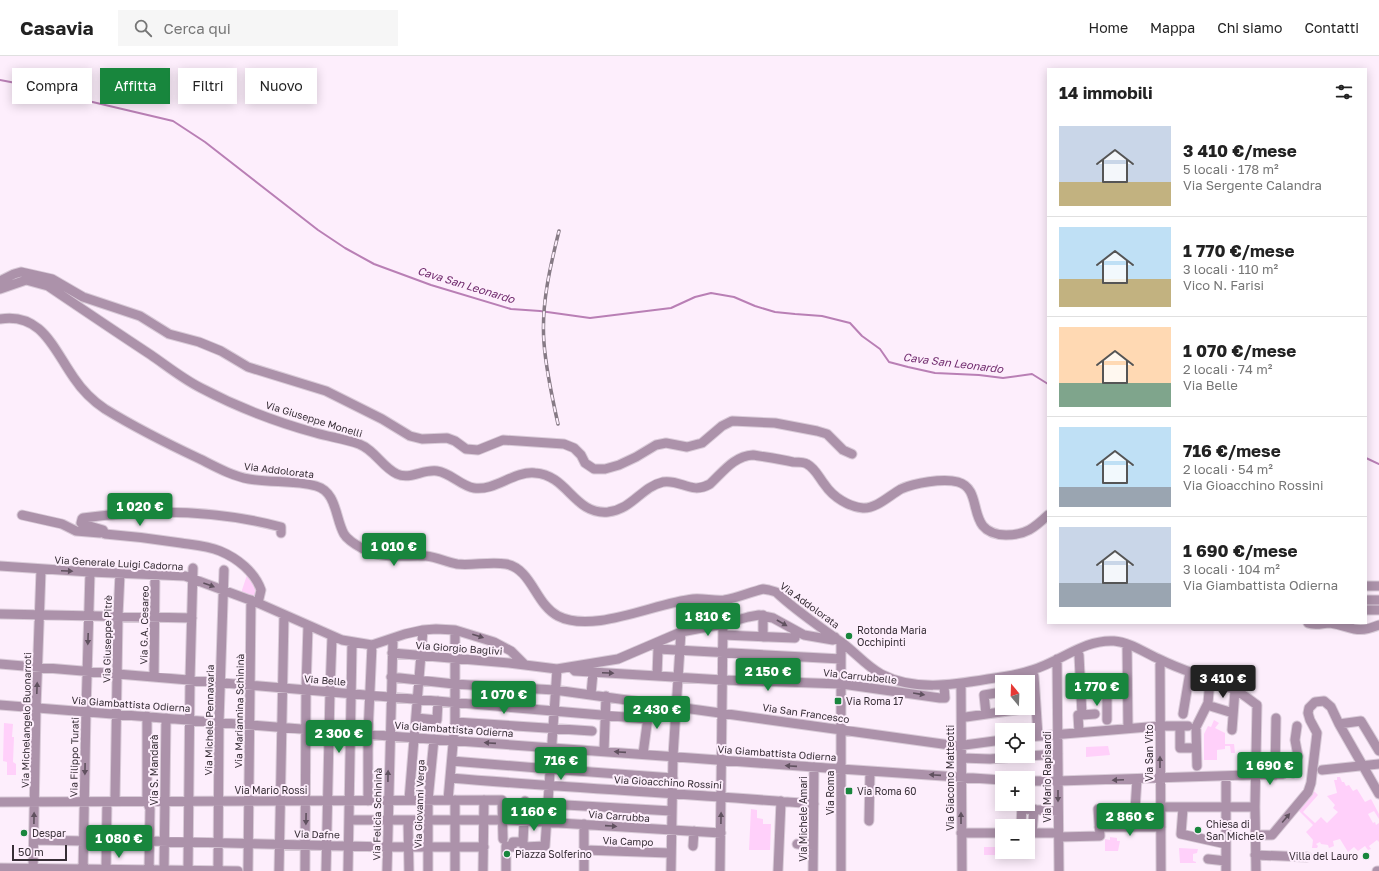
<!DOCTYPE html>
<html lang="it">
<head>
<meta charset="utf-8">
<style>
	:root { --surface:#fff; --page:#f6f6f6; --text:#222; --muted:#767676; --line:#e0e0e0; --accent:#18863d }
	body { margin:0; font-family:"Golos Text",sans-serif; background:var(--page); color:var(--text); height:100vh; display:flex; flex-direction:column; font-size:15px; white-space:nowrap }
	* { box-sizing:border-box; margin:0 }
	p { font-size:13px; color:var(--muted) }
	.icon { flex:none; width:22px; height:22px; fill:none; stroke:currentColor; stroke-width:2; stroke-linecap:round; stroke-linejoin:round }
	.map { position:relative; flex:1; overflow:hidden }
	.details { position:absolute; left:1047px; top:12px; width:320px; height:556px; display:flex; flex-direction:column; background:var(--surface); border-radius:0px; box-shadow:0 2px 10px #0003 }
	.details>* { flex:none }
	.top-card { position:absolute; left:12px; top:12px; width:380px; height:36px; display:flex; gap:8px }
	.needle { width:26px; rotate:341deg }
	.buttons { position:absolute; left:995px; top:619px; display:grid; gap:8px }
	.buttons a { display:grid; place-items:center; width:40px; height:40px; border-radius:0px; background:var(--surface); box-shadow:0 2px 10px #0003; font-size:20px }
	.scale { position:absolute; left:12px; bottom:10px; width:55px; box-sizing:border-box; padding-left:4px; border:2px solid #372e36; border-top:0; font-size:11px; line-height:14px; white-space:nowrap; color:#372e36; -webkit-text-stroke:3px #fdeefc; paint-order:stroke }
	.price { position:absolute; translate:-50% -34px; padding:0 9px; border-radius:4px; background:var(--accent); color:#fff; font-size:13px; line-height:26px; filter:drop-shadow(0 1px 2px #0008) }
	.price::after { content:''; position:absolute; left:50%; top:24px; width:12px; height:9px; margin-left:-6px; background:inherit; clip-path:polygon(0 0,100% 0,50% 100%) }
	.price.current { background:#222; color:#fff }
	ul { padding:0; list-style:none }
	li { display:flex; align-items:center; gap:12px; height:100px; padding:0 12px }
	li+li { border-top:1px solid var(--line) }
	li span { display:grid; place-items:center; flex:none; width:112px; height:80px; border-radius:0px; color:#555 }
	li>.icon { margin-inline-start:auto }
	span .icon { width:48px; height:48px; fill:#fffc; stroke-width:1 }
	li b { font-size:17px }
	h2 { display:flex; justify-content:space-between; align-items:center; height:48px; padding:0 12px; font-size:17px }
	.pill { padding:0 14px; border-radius:0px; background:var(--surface); box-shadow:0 2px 10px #0003; font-size:14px; line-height:36px }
	.pill.current { background:var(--accent); color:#fff }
	header { display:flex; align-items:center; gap:24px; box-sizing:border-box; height:56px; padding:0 20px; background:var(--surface); border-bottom:1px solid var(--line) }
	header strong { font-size:19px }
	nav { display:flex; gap:22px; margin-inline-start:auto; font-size:14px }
	.search { width:280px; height:36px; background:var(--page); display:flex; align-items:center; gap:10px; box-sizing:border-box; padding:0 14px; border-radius:0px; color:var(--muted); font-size:15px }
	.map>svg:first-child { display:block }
	.green { fill:#ffd0fa }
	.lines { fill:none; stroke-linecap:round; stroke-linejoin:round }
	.stream { stroke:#b97fb5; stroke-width:2 }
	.minor-casing { stroke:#d9cbd8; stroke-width:11 }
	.minor { stroke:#ac92aa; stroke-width:9 }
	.rail-casing { stroke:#867a85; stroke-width:3.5 }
	.rail { stroke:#fdeefc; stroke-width:2; stroke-dasharray:6; stroke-linecap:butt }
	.oneway { fill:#60515f }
	.poi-dot { fill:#18863d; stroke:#fdeefc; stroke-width:1.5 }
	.labels { text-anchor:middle; stroke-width:4; stroke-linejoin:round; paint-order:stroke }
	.street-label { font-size:10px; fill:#372e36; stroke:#fdeefc }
	.poi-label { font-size:10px; fill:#372e36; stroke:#fdeefc; text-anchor:start }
	.water-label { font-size:11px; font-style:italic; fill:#6f296c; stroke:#fdeefc }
</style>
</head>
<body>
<header>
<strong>Casavia</strong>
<div class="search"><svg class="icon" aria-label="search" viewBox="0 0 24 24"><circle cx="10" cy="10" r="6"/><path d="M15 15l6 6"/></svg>Cerca qui</div>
<nav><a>Home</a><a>Mappa</a><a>Chi siamo</a><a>Contatti</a></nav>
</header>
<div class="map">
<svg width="1379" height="815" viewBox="0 0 1379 815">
	<rect width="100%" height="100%" fill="#fdeefc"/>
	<path class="green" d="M 247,519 L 257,533 L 254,542 L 241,537 Z
		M 1214,664 L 1219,667 L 1215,672 L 1225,677 L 1225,688 L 1234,688 L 1235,697 L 1231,697 L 1230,690 L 1225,690 L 1225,693 L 1217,694 L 1217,704 L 1204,704 L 1204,678 L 1208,670 L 1211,671 Z
		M 4,667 L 13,668 L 12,681 L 14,681 L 13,706 L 16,708 L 16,719 L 7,719 L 7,706 L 3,705 Z
		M 1108,690 L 1110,699 L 1086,701 L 1086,691 Z
		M 1337,721 L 1340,721 L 1342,726 L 1344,726 L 1346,730 L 1349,729 L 1353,735 L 1357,733 L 1365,746 L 1371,743 L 1379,758 L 1379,763 L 1374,755 L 1368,758 L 1373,767 L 1375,766 L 1376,769 L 1379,767 L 1379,786 L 1377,784 L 1369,790 L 1371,793 L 1368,794 L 1365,790 L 1358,795 L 1354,791 L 1348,796 L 1340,783 L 1333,785 L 1334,790 L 1329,792 L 1328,789 L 1321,788 L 1320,786 L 1316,788 L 1318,790 L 1317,792 L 1312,792 L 1313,784 L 1306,776 L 1313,769 L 1297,753 L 1314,735 L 1318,739 L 1303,756 L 1315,767 L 1321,761 L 1327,767 L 1338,756 L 1333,752 L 1335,749 L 1327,740 L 1337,737 L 1334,724 L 1337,724 Z
		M 751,753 L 757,754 L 757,762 L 763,763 L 763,768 L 771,768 L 770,794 L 749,794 Z
		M 1110,781 L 1117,782 L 1117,785 L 1120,785 L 1118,795 L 1105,795 L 1105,783 L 1110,784 Z
		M 984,791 L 1002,791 L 1003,799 L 984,799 Z
		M 1179,792 L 1198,793 L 1197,797 L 1193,798 L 1193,805 L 1196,806 L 1196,807 L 1180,807 Z"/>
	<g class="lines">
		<path class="stream" d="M 0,24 L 21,28 L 29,31 L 173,65 L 205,86 L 318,174 L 345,192 L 374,208 L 431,229 L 511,253 L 540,255 L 590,262 L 671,252 L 695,241 L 711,237 L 734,241 L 755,250 L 775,256 L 795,258 L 822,260 L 850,267 L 862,280 L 880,293 L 889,306 L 908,311 L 935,317 L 979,319 L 1003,322 L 1032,318 L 1048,328
			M 1366,402 L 1379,408"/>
		<defs>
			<path id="minor" d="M 0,225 L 14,218 L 21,216 L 52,223 L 83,241 L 140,260 L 169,278 L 199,286 L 221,295 L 248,311 L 326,335 L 382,363 L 410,380 L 422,383 L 447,382 L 455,385 L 466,393 L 478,394 L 503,384 L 564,388 L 574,392 L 581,399 L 585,407 L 594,413 L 605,413 L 619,409 L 636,401 L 656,389 L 666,387 L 687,391 L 702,387 L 722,370 L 732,365 L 775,367 L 817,375 L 827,378 L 843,394 L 852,398
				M 0,233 L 26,224 L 48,230 C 82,253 116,276 151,299 C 167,310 183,323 201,332 C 237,351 276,366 316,377 C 330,381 345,383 359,388 C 375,394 382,411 397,418 C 410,424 423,413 437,415 C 451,417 461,430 474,432 C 496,435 513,415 535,417 C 568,419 574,459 608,456 C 633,453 641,431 663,426 C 681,423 691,439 710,428 C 723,416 734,400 753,399 C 766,401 780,403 793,406 C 797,406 804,406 807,408 C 816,413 819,422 825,429 C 833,441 849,451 863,452 C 876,453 890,439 901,433 C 914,427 943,422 958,426 C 986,434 963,478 1006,479 C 1026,479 1034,472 1048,459
				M 0,263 C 42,256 54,294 74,322 C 82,334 93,345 105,353 C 136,372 168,388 200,403 C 216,411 232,420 249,423 C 271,427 294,424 316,430 C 337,436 335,462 344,478 C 348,485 358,490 365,494 C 384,503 406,499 426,500 C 437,501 446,506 457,508 C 472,510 490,505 506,508 C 532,513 535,548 558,560 C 593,578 655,547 693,543 C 703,542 714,545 724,544 C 738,542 750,536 763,533 L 769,534 L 776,536 C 796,555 819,570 841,586 C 855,596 866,610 881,618 C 913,635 953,629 988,623 C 1003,621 1018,619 1032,614 C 1060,606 1084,583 1114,585 C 1130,586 1145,597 1159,603 C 1183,615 1210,622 1235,634 C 1243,638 1250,644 1257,649 L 1255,751 L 1256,815
				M 22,459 L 62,468 L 76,475 L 100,477
				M 0,510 L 90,516 L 185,520 L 258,547 L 342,584 L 372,589 L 405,578 L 423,574 L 436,573 L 455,574 L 494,586 L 511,595 L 524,608
				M 1366,530 L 1379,530
				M 1366,544 L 1379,544
				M 258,547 L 261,534 C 255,516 237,502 220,495 C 208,490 195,489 181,487 C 156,483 131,480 105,478 L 103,474 L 83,468 L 81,467 L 82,463 L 83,462 C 149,453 217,454 281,471 L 281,477
				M 1366,554 L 1379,554
				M 0,558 L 192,562
				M 1308,567 C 1316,570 1322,567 1330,567 C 1352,570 1355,579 1379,569
				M 723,579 L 795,582
				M 763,581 L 763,559
				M 1127,588 L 1128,672
				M 392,597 L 509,607 L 557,613 L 618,603 L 681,576 L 723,568 L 748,561 L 759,559 L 773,562 L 804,579 L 833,584 L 835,581
				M 1079,599 L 1082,659 L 1078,659 L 1079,676
				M 1057,603 L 1059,815
				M 1160,604 L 1161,815
				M 0,608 L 648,663
				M 572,612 L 575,615 L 723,624 L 842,628 L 940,642 L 945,642 L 944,630
				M 657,620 L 658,593 L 841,603
				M 1034,620 L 1038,680
				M 154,621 L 155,518
				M 391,621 L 454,628 L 555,634 L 957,690 L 1002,684
				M 1079,624 L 1107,623
				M 961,628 L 962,815
				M 591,638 L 593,617
				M 0,649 L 389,680 L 841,713 L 1002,724
				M 1207,649 L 1233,657
				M 986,658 L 984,639 L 1002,636
				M 1183,658 L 1190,616
				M 1082,659 L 1095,658
				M 147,660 L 147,745 L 150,753 L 149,815
				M 966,661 L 1036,651
				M 416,662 L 437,664 L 438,645
				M 1107,664 L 1107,638
				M 455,666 L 592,675
				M 1339,668 L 1361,665 L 1379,695
				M 1180,670 L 1180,692 L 1191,692
				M 1297,670 L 1295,684 L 1298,700
				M 1232,674 L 1235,634
				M 1028,681 L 1160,670 L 1188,670
				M 604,695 L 606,640
				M 643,698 L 650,646
				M 1028,700 L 1058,698
				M 962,702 L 990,703 L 1027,700
				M 452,705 L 550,713 L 673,722
				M 1291,707 L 1293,717
				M 1197,710 L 1196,671 L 1208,647 L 1210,624
				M 1322,714 L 1379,708
				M 1275,719 L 1276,662
				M 1226,721 L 1226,815
				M 450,722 C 571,732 693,738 814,748
				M 1028,725 L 1058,725 L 1283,718
				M 409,744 L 423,574
				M 448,744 L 455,666 L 455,574
				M 115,745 L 118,560 L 120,517
				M 368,745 L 368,678 L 372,589
				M 0,746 L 502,744 L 503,783
				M 548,748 L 672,755
				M 1160,751 L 1255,751
				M 1183,752 L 1181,778 L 1226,788
				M 1022,753 L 1058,755
				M 349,764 L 510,764 L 721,777
				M 408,764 L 409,815
				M 869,765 L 870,715
				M 1021,770 L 1022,748
				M 1099,771 L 1161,771
				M 961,777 L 1002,777
				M 1028,777 L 1058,777
				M 1032,777 L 1034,753
				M 1255,779 L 1272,779 L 1308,736 L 1311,727 L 1317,677 L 1310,664 L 1308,657 L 1309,652 L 1315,646 L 1324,645 L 1331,651 L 1339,668 L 1379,738
				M 1059,781 L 1100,780 L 1098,753 L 1135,754 L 1137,723
				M 34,784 L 84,785
				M 149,785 L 387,791 L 484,791
				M 797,788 L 813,789
				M 693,790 L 694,775
				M 524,791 L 545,790 L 557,613
				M 584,794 L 670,797
				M 1255,799 L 1307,801
				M 1208,803 L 1226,805
				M 0,812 L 238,815
				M 106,814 L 107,746
				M 33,815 L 36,652 L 41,514
				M 83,815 L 86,655 L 90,516
				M 164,815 L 166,662
				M 188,815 L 190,623 L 193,512
				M 218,815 L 219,666 L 224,514
				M 248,815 L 251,544
				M 279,815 L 284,559
				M 305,815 L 306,633 L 308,570
				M 326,815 L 330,635 L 332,581
				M 348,815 L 352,587
				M 387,815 L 393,582
				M 428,815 L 428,744 L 434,683
				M 455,815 L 455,744
				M 483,815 L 484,744
				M 506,815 L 506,790 L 512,791 L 513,786 L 523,786 L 525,745
				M 584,815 L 584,768
				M 671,815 L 673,700 L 681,576
				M 720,815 L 723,568
				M 778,815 L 781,745
				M 813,815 L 814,711
				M 841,815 L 841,586
				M 1377,815 L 1379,815"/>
		</defs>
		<use href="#minor" class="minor-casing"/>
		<use href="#minor" class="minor"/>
		<defs>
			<path id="rail" d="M 558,368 C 552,341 546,314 544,287 C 541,249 550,211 559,175"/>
		</defs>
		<use href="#rail" class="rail-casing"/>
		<use href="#rail" class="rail"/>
	</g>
	<defs><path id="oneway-solid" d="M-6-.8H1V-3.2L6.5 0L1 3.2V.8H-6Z"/></defs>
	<g class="oneway">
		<use href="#oneway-solid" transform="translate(67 515) rotate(3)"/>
		<use href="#oneway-solid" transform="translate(209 529) rotate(20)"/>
		<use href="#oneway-solid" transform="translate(782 567) rotate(30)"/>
		<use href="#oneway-solid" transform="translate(478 580) rotate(18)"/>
		<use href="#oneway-solid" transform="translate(88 583) rotate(92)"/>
		<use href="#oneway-solid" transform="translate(608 617) rotate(3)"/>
		<use href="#oneway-solid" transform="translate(37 632) rotate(-88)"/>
		<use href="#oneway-solid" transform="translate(919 638) rotate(9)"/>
		<use href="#oneway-solid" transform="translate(490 687) rotate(-176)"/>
		<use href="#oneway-solid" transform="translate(620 696) rotate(-176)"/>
		<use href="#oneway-solid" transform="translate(1160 706) rotate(-90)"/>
		<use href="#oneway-solid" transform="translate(791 710) rotate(-176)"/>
		<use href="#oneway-solid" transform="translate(85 713) rotate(91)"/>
		<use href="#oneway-solid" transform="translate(935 719) rotate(-176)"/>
		<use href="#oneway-solid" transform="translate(388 720) rotate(-89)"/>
		<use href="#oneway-solid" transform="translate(1118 724) rotate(178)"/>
		<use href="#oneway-solid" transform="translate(1058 740) rotate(90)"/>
		<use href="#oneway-solid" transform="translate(34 762) rotate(-89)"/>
		<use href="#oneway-solid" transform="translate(721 762) rotate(-89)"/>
		<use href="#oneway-solid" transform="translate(961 762) rotate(-90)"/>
		<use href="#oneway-solid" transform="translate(1286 762) rotate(-50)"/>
		<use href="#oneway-solid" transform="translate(306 763) rotate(91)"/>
		<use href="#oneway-solid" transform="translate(611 770) rotate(4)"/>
	</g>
	<g class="poi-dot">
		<circle cx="849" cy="580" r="4"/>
		<rect x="834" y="641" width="8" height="8" rx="2"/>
		<rect x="845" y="731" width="8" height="8" rx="2"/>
		<circle cx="1198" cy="774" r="4"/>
		<circle cx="24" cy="777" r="4"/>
		<circle cx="507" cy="798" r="4"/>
		<circle cx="1366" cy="800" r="4"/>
	</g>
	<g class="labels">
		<g class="street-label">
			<text transform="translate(314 363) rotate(17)" y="4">Via Giuseppe Monelli</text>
			<text transform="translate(279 414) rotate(7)" y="4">Via Addolorata</text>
			<text transform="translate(119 507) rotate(3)" y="4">Via Generale Luigi Cadorna</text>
			<text transform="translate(810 549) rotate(36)" y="4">Via Addolorata</text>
			<text transform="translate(144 569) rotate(-89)" y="4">Via G.A. Cesareo</text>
			<text transform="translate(107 583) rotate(-89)" y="4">Via Giuseppe Pitrè</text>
			<text transform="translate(459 592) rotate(4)" y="4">Via Giorgio Baglivi</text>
			<text transform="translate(860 620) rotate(6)" y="4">Via Carrubbelle</text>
			<text transform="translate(325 624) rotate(5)" y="4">Via Belle</text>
			<text transform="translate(131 648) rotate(4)" y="4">Via Giambattista Odierna</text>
			<text transform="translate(239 655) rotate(-89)" y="4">Via Mariannina Schininà</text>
			<text transform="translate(806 657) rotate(8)" y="4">Via San Francesco</text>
			<text transform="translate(26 664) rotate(-89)" y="4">Via Michelangelo Buonarroti</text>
			<text transform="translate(209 664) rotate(-89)" y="4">Via Michele Pennavaria</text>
			<text transform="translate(454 673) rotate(4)" y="4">Via Giambattista Odierna</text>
			<text transform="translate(777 697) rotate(4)" y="4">Via Giambattista Odierna</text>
			<text transform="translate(1149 697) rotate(-90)" y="4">Via San Vito</text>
			<text transform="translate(74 701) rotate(-89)" y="4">Via Filippo Turati</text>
			<text transform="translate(154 714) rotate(-90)" y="4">Via S. Mandarà</text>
			<text transform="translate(1047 721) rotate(-90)" y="4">Via Mario Rapisardi</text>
			<text transform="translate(950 722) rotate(-90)" y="4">Via Giacomo Matteotti</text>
			<text transform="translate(668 726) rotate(3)" y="4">Via Gioacchino Rossini</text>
			<text x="271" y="738">Via Mario Rossi</text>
			<text transform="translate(830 737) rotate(-90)" y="4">Via Roma</text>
			<text transform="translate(419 748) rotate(-88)" y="4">Via Giovanni Verga</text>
			<text transform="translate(377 758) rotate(-89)" y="4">Via Felicia Schininà</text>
			<text transform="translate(619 760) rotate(4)" y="4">Via Carrubba</text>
			<text transform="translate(803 763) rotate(-90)" y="4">Via Michele Amari</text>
			<text transform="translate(317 778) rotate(1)" y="4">Via Dafne</text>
			<text transform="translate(628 785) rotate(2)" y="4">Via Campo</text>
		</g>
		<g class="poi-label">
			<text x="857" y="578">Rotonda Maria<tspan x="857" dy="12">Occhipinti</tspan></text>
			<text x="846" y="649">Via Roma 17</text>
			<text x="857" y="739">Via Roma 60</text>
			<text x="1206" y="772">Chiesa di<tspan x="1206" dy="12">San Michele</tspan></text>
			<text x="32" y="781">Despar</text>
			<text x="515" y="802">Piazza Solferino</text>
			<text x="1358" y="804" text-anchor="end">Villa del Lauro</text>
		</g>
		<g class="water-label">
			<text transform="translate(466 229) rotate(17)" y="4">Cava San Leonardo</text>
			<text transform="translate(953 307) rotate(7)" y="4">Cava San Leonardo</text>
		</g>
	</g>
</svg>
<div class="buttons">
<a><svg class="needle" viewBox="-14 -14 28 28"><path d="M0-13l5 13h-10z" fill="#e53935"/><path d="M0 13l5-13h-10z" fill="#767676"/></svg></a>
<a><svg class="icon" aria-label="locate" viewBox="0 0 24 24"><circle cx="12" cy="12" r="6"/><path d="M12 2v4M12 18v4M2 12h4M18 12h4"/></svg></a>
<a>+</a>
<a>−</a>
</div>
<div class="scale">50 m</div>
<b class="price" style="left:140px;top:471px">1 020 €</b>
<b class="price" style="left:394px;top:511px">1 010 €</b>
<b class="price" style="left:708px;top:581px">1 810 €</b>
<b class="price" style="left:768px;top:636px">2 150 €</b>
<b class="price current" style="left:1223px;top:643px">3 410 €</b>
<b class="price" style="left:1097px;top:651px">1 770 €</b>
<b class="price" style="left:504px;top:659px">1 070 €</b>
<b class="price" style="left:657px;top:674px">2 430 €</b>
<b class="price" style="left:339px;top:698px">2 300 €</b>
<b class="price" style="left:561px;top:725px">716 €</b>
<b class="price" style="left:1270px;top:730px">1 690 €</b>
<b class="price" style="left:534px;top:776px">1 160 €</b>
<b class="price" style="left:1130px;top:781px">2 860 €</b>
<b class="price" style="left:119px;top:803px">1 080 €</b>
<div class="top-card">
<a class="pill">Compra</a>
<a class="pill current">Affitta</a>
<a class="pill">Filtri</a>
<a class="pill">Nuovo</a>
</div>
<section class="details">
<h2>14 immobili<svg class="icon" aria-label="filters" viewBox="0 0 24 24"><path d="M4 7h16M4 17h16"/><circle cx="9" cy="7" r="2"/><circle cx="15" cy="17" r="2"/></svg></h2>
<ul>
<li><span style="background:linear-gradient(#c9d6e8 70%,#c2b280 0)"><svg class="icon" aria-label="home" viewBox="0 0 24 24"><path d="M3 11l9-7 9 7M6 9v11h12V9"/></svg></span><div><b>3 410 €/mese</b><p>5 locali · 178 m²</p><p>Via Sergente Calandra</p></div></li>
<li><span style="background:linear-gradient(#bfe0f5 65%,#c2b280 0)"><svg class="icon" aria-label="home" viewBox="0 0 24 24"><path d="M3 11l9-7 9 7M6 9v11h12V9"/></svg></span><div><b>1 770 €/mese</b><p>3 locali · 110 m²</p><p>Vico N. Farisi</p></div></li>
<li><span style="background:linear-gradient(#ffd9b3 70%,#7fa58c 0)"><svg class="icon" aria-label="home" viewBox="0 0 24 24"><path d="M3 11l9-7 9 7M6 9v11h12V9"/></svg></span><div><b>1 070 €/mese</b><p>2 locali · 74 m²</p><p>Via Belle</p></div></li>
<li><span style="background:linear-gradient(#bfe0f5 75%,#9aa5b1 0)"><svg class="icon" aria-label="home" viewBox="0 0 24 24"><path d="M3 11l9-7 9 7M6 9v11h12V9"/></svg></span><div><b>716 €/mese</b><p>2 locali · 54 m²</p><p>Via Gioacchino Rossini</p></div></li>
<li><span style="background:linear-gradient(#c9d6e8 70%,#9aa5b1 0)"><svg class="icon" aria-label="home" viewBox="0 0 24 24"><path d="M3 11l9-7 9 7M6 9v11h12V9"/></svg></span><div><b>1 690 €/mese</b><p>3 locali · 104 m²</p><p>Via Giambattista Odierna</p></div></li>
</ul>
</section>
</div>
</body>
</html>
